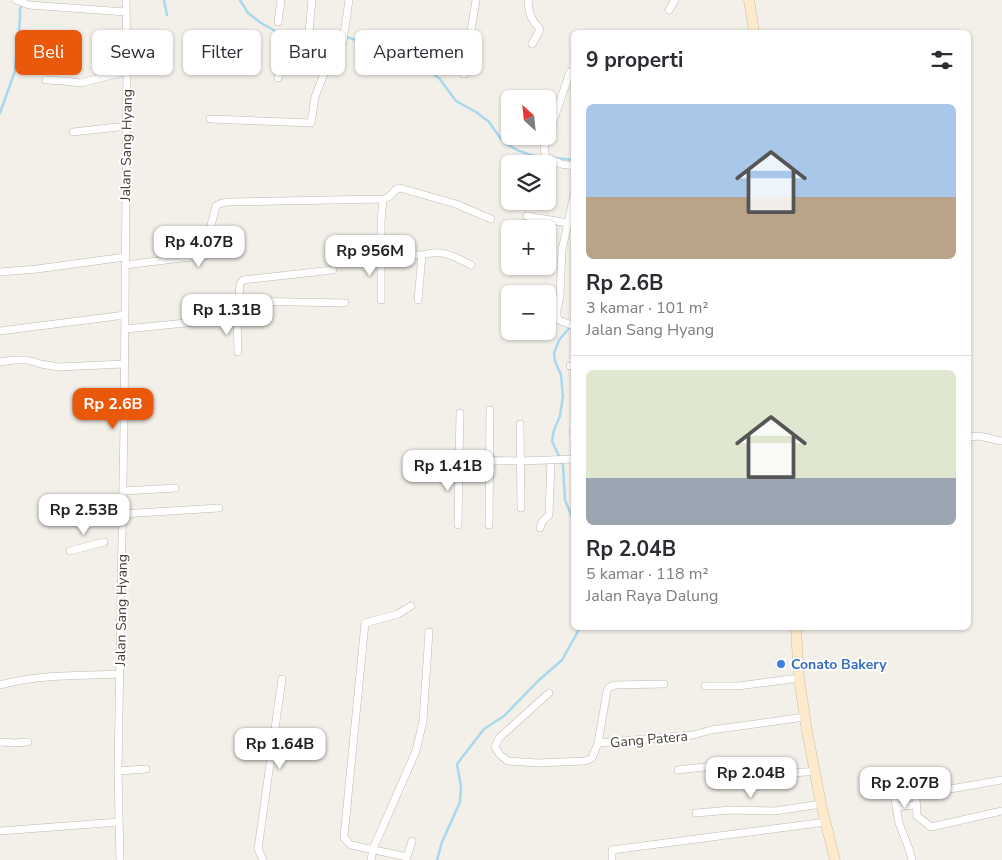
<!DOCTYPE html>
<html lang="id">
<head>
<meta charset="utf-8">
<style>
	:root { --surface:#fff; --page:#f7f7f7; --text:#2b2b33; --muted:#7c7c81; --line:#e1e1e2; --accent:#ea580c }
	body { margin:0; font-family:"Nunito Sans",sans-serif; background:var(--page); color:var(--text); height:100vh; display:flex; flex-direction:column; font-size:19px; white-space:nowrap }
	* { box-sizing:border-box; margin:0 }
	p { font-size:16px; color:var(--muted) }
	.icon { flex:none; width:28px; height:28px; fill:none; stroke:currentColor; stroke-width:2; stroke-linecap:round; stroke-linejoin:round }
	.map { position:relative; flex:1; overflow:hidden }
	.side { position:absolute; left:571px; top:30px; width:400px; height:600px; display:flex; flex-direction:column; background:var(--surface); border-radius:8px; box-shadow:0 1px 4px #0004 }
	.side>* { flex:none }
	.top-card { position:absolute; left:15px; top:30px; width:475px; height:45px; display:flex; gap:10px }
	.needle { width:32px; rotate:333deg }
	.buttons { position:absolute; left:501px; top:90px; display:grid; gap:10px }
	.buttons a { display:grid; place-items:center; width:55px; height:55px; border-radius:8px; background:var(--surface); box-shadow:0 1px 4px #0004; font-size:25px }
	.price { position:absolute; translate:-50% -42px; padding:0 11px; border-radius:10px; background:#fff; color:#222; font-size:16px; line-height:32px; filter:drop-shadow(0 1px 2px #0008) }
	.price::after { content:''; position:absolute; left:50%; top:30px; width:15px; height:11px; margin-left:-8px; background:inherit; clip-path:polygon(0 0,100% 0,50% 100%) }
	.price.active { background:var(--accent); color:#fff }
	ul { padding:0; list-style:none }
	li { display:grid; align-content:center; gap:10px; height:265px; padding:0 15px }
	li+li { border-top:1px solid var(--line) }
	li span { display:grid; place-items:center; height:155px; border-radius:8px; color:#555 }
	li>.icon { margin-inline-start:auto }
	span .icon { width:90px; height:90px; fill:#fffc; stroke-width:1 }
	li b { font-size:21px }
	h2 { display:flex; justify-content:space-between; align-items:center; height:60px; padding:0 15px; font-size:21px }
	.pill { padding:0 18px; border-radius:8px; background:var(--surface); box-shadow:0 1px 4px #0004; font-size:18px; line-height:45px }
	.pill.active { background:var(--accent); color:#fff }
	.map>svg:first-child { display:block }
	.lines { fill:none; stroke-linecap:round; stroke-linejoin:round }
	.stream { stroke:#aad8ec; stroke-width:2.5 }
	.minor-casing { stroke:#c1b9af; stroke-width:8 }
	.secondary-casing { stroke:#d0bd9c; stroke-width:11 }
	.minor { stroke:#fff; stroke-width:7 }
	.secondary { stroke:#fbeacc; stroke-width:10 }
	.shop-dot { fill:#3f7fe0; stroke:#fff; stroke-width:2 }
	.labels { text-anchor:middle; stroke-width:4; stroke-linejoin:round; paint-order:stroke }
	.street-label { font-size:14px; fill:#473f38; stroke:#fff }
	.shop-label { font-size:14px; font-weight:bold; fill:#366cbe; stroke:#fff; text-anchor:start }
</style>
</head>
<body>
<div class="map">
<svg width="1002" height="860" viewBox="0 0 1002 860">
	<rect width="100%" height="100%" fill="#f3efe9"/>
	<g class="lines">
		<path class="stream" d="M 164,0 L 167,15
			M 240,0 L 248,13 L 261,23 L 279,33 L 295,35 L 306,33 L 343,36 L 370,44 L 420,65 L 439,78 L 456,101 L 476,112 L 489,122 L 501,139 L 506,144 L 519,151 L 534,156 L 544,157
			M 0,113 L 15,71 L 16,57 L 20,43 L 19,29 L 20,20 L 20,9 L 23,4
			M 555,158 L 574,160
			M 571,326 L 559,340 L 554,353 L 555,361 L 561,375 L 563,396 L 560,416 L 554,430 L 552,441 L 563,465 L 565,500 L 574,522
			M 437,860 L 442,842 L 460,802 L 461,787 L 457,764 L 484,729 L 504,716 L 538,681 L 562,660 L 577,633 L 579,628"/>
		<defs>
			<path id="minor" d="M 16,0 L 29,5 L 126,12
				M 528,0 C 529,12 530,19 539,28 L 540,30 L 532,44
				M 669,10 L 675,0
				M 278,22 L 281,0
				M 309,32 L 312,0
				M 570,72 L 544,148 L 546,157 L 561,164 L 574,166
				M 464,74 L 476,0
				M 278,78 L 289,48 C 298,40 322,47 334,48
				M 46,80 L 64,81 L 81,83 L 127,71
				M 210,119 L 311,123 L 315,97 L 334,48 L 340,46 L 343,41 L 349,0
				M 73,132 L 127,126
				M 574,195 L 562,250 L 560,296 L 557,310 L 557,317 L 559,320 L 574,326
				M 383,199 C 394,197 391,190 400,188 L 456,204 L 491,219
				M 527,216 L 574,224
				M 422,255 C 443,249 453,256 471,265
				M 125,265 L 182,258 L 205,256 L 209,253 L 211,249 L 212,239 L 211,225 L 216,206 C 219,203 223,203 227,202 L 383,199 L 381,222 L 381,254 L 422,255 L 418,300
				M 0,272 L 37,269 L 125,257
				M 381,300 L 381,254
				M 239,301 L 345,303
				M 237,318 L 238,352
				M 125,329 L 237,318 L 240,284 L 243,280 L 333,270
				M 0,331 L 125,315
				M 0,362 L 14,360 L 27,360 L 41,364 L 59,367 L 124,364
				M 570,366 L 574,366
				M 460,413 L 459,460 L 521,461 L 574,459
				M 520,424 L 521,508
				M 573,432 L 574,432
				M 969,437 L 979,436 L 1002,441
				M 123,491 L 175,488
				M 63,507 L 122,501
				M 122,514 L 219,508
				M 458,525 L 459,460
				M 489,525 L 490,410
				M 540,528 L 542,522 L 549,515 L 551,460
				M 70,551 L 104,542
				M 0,685 C 38,674 80,676 119,674
				M 705,686 L 738,686 L 799,678
				M 549,693 L 499,738 L 495,747 L 500,755 L 508,761 L 538,763 L 585,761 L 592,758 L 598,743 L 693,735 L 711,730 L 805,717
				M 0,742 L 15,743 L 28,742
				M 598,743 L 607,691 C 608,687 611,686 615,685 L 664,684
				M 678,770 L 756,761 L 759,763 L 761,774 L 763,776 L 816,771
				M 118,771 L 146,769
				M 1002,780 L 916,795 L 917,816 L 931,827 L 1002,811
				M 894,794 L 899,823 L 909,849 L 912,860
				M 896,807 L 915,805
				M 696,813 L 731,810 L 775,811 L 821,804
				M 0,831 L 119,822
				M 407,857 L 412,841
				M 120,860 L 118,771 L 124,424 L 127,71 L 126,0
				M 263,860 L 258,849 L 282,679
				M 371,860 L 373,849 L 416,751 L 423,721 L 429,632
				M 406,860 L 407,857 L 351,845 L 346,840 L 344,837 L 365,623 L 398,614 L 411,606
				M 612,860 L 612,850 L 826,822"/>
			<path id="secondary" d="M 749,0 L 754,32
				M 796,628 L 799,678 L 807,731 L 821,804 L 835,860"/>
		</defs>
		<use href="#minor" class="minor-casing"/>
		<use href="#secondary" class="secondary-casing"/>
		<use href="#minor" class="minor"/>
		<use href="#secondary" class="secondary"/>
	</g>
	<circle class="shop-dot" cx="781" cy="664" r="5"/>
	<g class="labels">
		<g class="street-label">
			<text transform="translate(126 145) rotate(-89)" y="5">Jalan Sang Hyang</text>
			<text transform="translate(121 610) rotate(-89)" y="5">Jalan Sang Hyang</text>
			<text transform="translate(649 739) rotate(-5)" y="5">Gang Patera</text>
		</g>
		<g class="shop-label">
			<text x="791" y="669">Conato Bakery</text>
		</g>
	</g>
</svg>
<div class="buttons">
<a><svg class="needle" viewBox="-14 -14 28 28"><path d="M0-13l5 13h-10z" fill="#e53935"/><path d="M0 13l5-13h-10z" fill="#7c7c81"/></svg></a>
<a><svg class="icon" aria-label="layers" viewBox="0 0 24 24"><path d="M12 4l9 5-9 5-9-5zM3 14l9 5 9-5"/></svg></a>
<a>+</a>
<a>−</a>
</div>
<b class="price" style="left:199px;top:268px">Rp 4.07B</b>
<b class="price" style="left:370px;top:277px">Rp 956M</b>
<b class="price" style="left:227px;top:336px">Rp 1.31B</b>
<b class="price active" style="left:113px;top:430px">Rp 2.6B</b>
<b class="price" style="left:448px;top:492px">Rp 1.41B</b>
<b class="price" style="left:84px;top:536px">Rp 2.53B</b>
<b class="price" style="left:280px;top:770px">Rp 1.64B</b>
<b class="price" style="left:751px;top:799px">Rp 2.04B</b>
<b class="price" style="left:905px;top:809px">Rp 2.07B</b>
<div class="top-card">
<a class="pill active">Beli</a>
<a class="pill">Sewa</a>
<a class="pill">Filter</a>
<a class="pill">Baru</a>
<a class="pill">Apartemen</a>
</div>
<section class="side">
<h2>9 properti<svg class="icon" aria-label="filters" viewBox="0 0 24 24"><path d="M4 7h16M4 17h16"/><circle cx="9" cy="7" r="2"/><circle cx="15" cy="17" r="2"/></svg></h2>
<ul>
<li><span style="background:linear-gradient(#a9c7e8 60%,#b9a48a 0)"><svg class="icon" aria-label="home" viewBox="0 0 24 24"><path d="M3 11l9-7 9 7M6 9v11h12V9"/></svg></span><div><b>Rp 2.6B</b><p>3 kamar · 101 m²</p><p>Jalan Sang Hyang</p></div></li>
<li><span style="background:linear-gradient(#dfe7d0 70%,#9aa5b1 0)"><svg class="icon" aria-label="home" viewBox="0 0 24 24"><path d="M3 11l9-7 9 7M6 9v11h12V9"/></svg></span><div><b>Rp 2.04B</b><p>5 kamar · 118 m²</p><p>Jalan Raya Dalung</p></div></li>
</ul>
</section>
</div>
</body>
</html>
